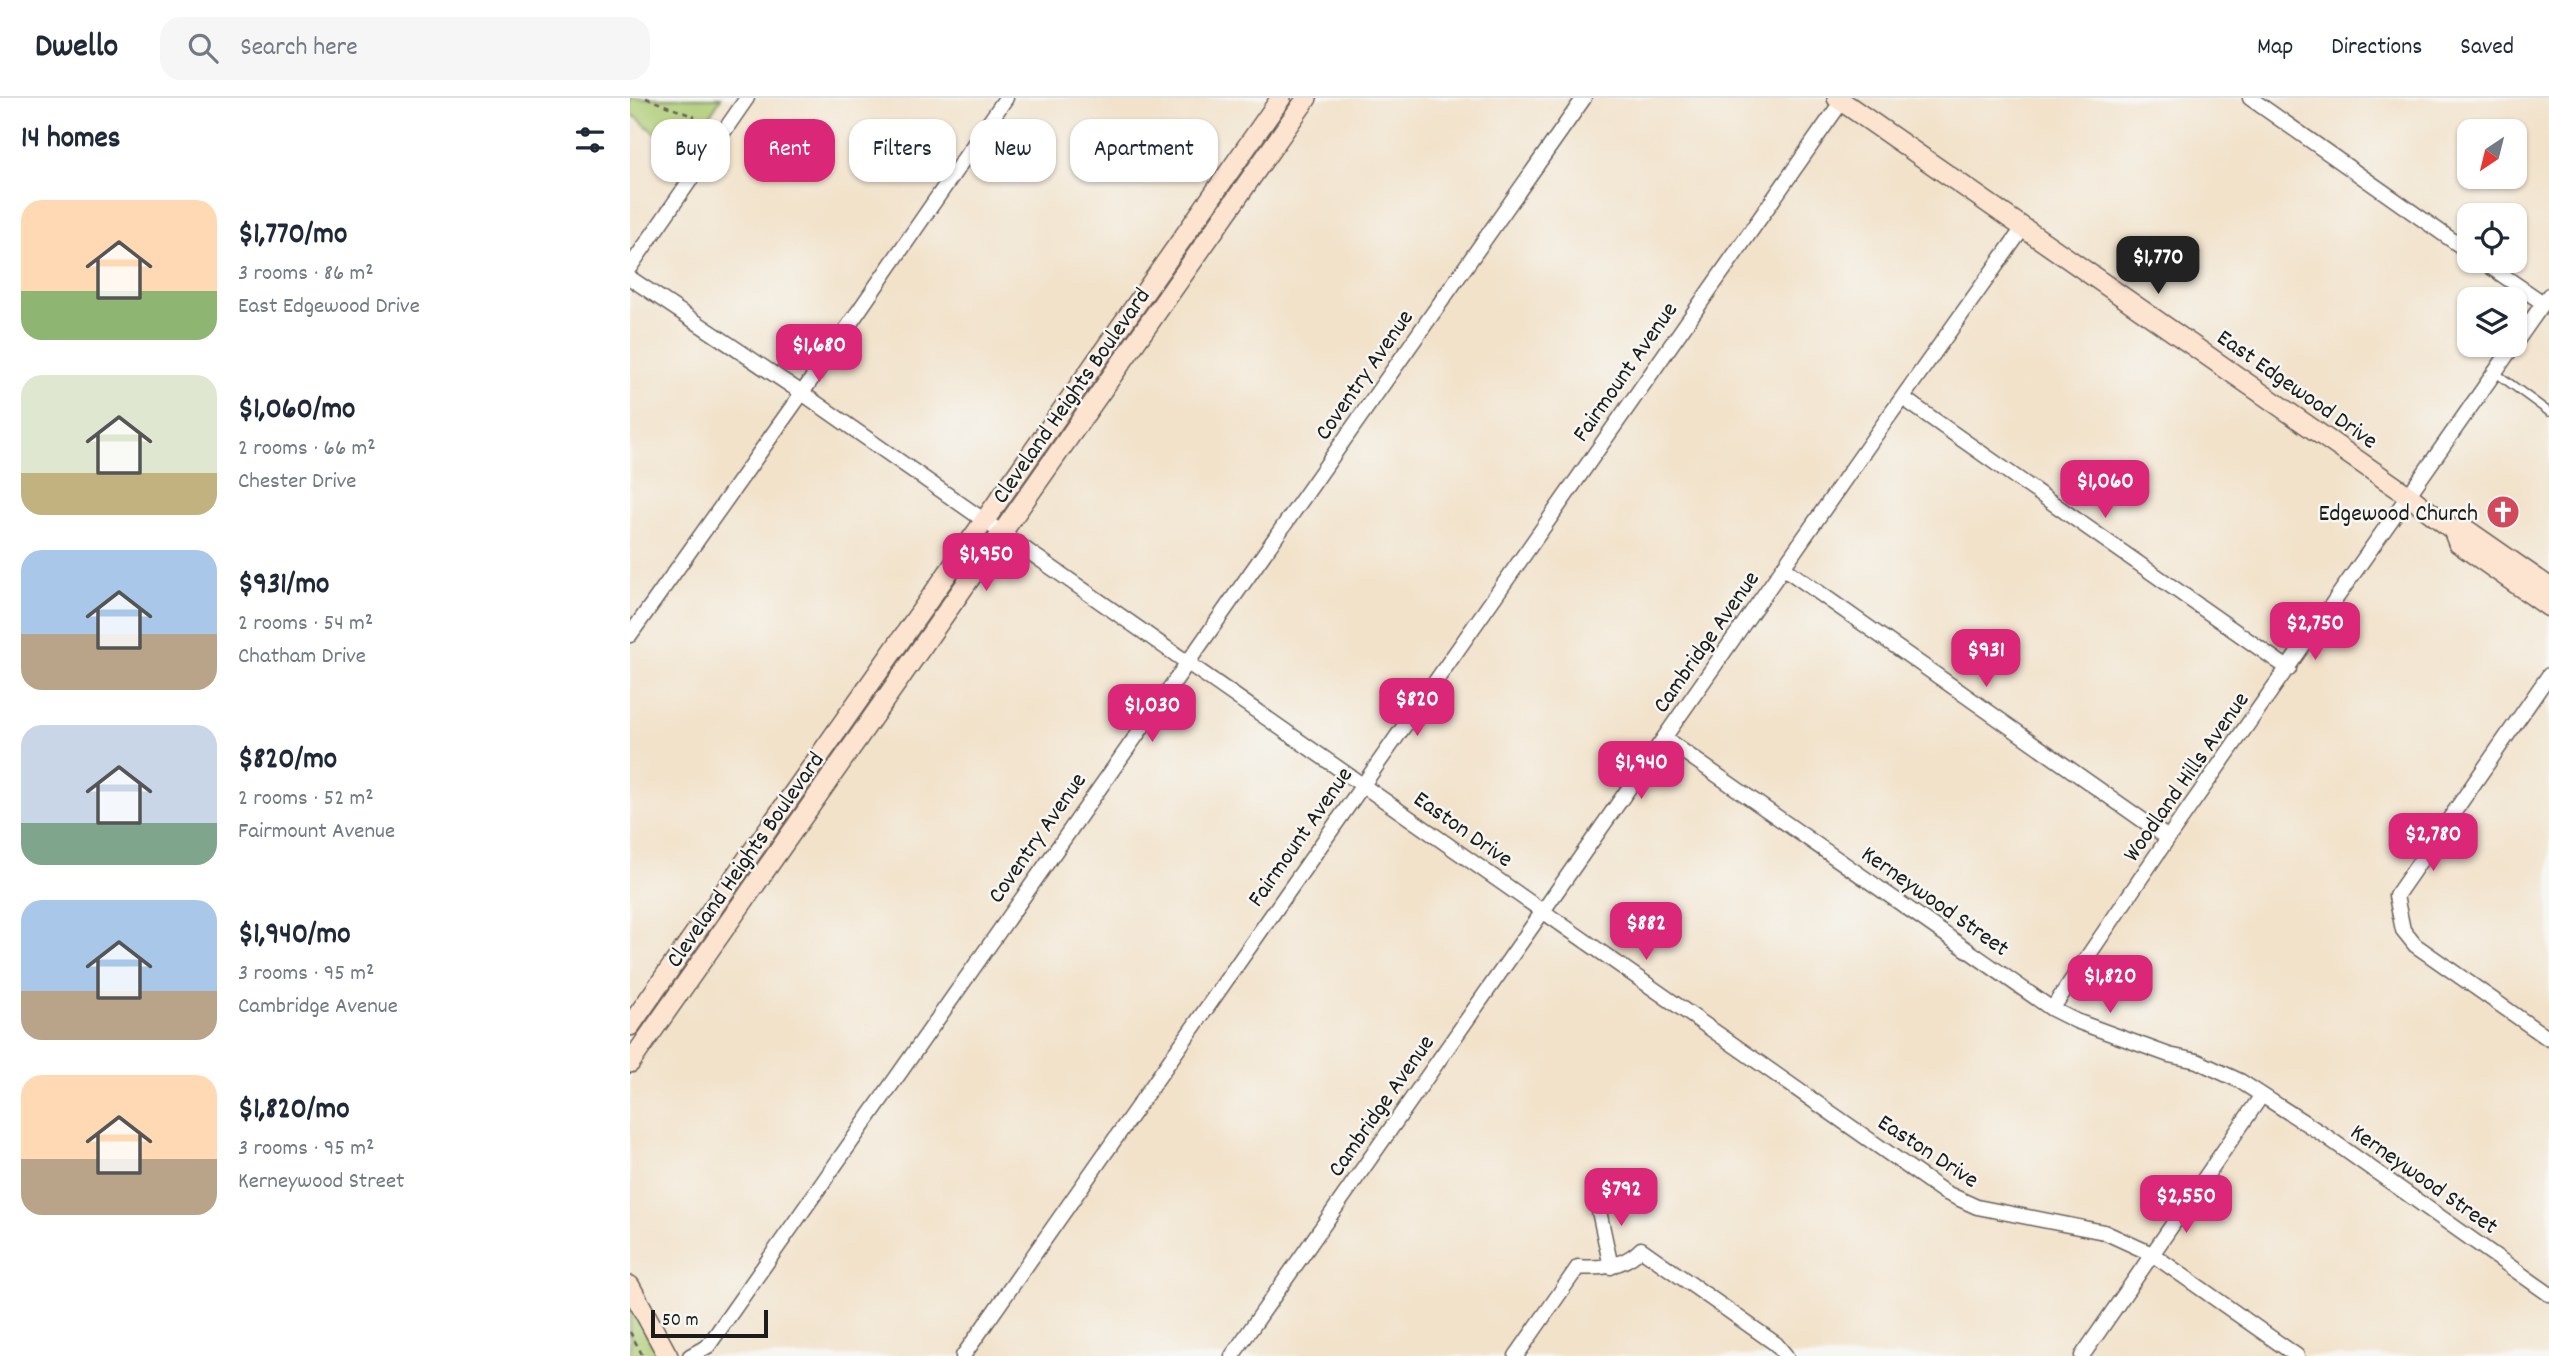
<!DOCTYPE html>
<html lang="en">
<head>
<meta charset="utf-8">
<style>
	:root { --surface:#fff; --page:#f6f6f7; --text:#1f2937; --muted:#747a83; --line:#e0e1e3; --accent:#db2777 }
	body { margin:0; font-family:Dekko,sans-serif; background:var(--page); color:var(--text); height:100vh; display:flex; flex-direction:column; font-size:26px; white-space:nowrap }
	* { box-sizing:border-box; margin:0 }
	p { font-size:23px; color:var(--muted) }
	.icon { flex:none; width:38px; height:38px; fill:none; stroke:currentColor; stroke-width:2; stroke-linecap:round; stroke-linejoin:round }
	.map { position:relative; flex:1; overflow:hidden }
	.side { display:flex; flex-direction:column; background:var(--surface); width:630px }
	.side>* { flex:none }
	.top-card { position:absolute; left:21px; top:21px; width:665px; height:63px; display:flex; gap:14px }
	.needle { width:46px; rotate:215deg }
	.fabs { position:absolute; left:1827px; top:21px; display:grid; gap:14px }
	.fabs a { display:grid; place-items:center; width:70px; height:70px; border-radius:14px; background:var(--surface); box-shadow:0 2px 5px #0004; font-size:35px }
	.scale { position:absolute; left:21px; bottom:18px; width:117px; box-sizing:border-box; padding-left:7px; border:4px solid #1c1c1c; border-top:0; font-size:19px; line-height:24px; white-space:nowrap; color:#1c1c1c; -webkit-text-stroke:5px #f6f6f2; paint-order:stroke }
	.price { position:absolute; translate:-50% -60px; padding:0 16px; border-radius:14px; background:var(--accent); color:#fff; font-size:23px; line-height:46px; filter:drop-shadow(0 2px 4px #0008) }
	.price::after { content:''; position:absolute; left:50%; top:42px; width:21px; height:16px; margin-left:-10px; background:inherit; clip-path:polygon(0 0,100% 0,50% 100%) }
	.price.current { background:#222; color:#fff }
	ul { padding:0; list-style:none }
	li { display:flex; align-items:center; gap:21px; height:175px; padding:0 21px }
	li span { display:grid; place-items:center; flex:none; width:196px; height:140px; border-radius:21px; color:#555 }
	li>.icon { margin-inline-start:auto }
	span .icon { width:84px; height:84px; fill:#fffc; stroke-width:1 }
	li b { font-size:30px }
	h2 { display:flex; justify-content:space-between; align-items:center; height:84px; padding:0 21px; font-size:30px }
	.chip { padding:0 24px; border-radius:21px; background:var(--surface); box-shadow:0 2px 5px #0004; font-size:24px; line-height:63px }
	.chip.current { background:var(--accent); color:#fff }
	header { display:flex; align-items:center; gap:42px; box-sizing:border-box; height:98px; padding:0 35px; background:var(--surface); border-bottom:2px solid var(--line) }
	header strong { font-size:33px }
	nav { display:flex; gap:38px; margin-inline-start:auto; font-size:24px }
	.search { width:490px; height:63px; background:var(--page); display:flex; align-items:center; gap:18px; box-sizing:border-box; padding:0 24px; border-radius:21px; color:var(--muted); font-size:26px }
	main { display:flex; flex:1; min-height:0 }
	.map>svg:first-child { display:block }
	.green { fill:#acca71; stroke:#647346; stroke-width:2 }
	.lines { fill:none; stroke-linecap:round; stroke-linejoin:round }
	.lane-casing { stroke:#676159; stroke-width:10 }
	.street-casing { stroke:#676159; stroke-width:17 }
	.secondary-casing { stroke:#676159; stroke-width:22 }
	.path { stroke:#676159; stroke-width:2.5; stroke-dasharray:5 5; stroke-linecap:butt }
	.lane { stroke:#fff; stroke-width:7 }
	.street { stroke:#fff; stroke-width:14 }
	.secondary { stroke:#fde4d1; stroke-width:19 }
	.labels { text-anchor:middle; stroke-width:5; stroke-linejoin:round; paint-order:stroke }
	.street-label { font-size:24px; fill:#1c1c1c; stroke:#f6f6f2 }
	.poi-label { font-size:24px; fill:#1c1c1c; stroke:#f6f6f2; text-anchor:end }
</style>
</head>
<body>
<header>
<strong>Dwello</strong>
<div class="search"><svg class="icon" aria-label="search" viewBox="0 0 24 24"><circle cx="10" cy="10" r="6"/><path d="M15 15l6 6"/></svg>Search here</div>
<nav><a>Map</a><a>Directions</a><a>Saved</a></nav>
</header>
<main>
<section class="side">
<h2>14 homes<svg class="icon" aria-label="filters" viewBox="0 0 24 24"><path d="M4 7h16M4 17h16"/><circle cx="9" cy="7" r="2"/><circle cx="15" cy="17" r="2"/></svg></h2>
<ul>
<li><span style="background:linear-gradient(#ffd9b3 65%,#8fb573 0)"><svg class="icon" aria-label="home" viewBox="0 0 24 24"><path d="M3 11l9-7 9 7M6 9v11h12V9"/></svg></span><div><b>$1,770/mo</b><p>3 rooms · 86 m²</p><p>East Edgewood Drive</p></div></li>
<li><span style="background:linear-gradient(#dfe7d0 70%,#c2b280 0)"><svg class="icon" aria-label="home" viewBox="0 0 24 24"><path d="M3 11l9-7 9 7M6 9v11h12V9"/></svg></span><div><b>$1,060/mo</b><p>2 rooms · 66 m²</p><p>Chester Drive</p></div></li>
<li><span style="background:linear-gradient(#a9c7e8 60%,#b9a48a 0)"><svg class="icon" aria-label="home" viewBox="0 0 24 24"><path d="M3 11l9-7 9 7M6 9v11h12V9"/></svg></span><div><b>$931/mo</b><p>2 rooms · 54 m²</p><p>Chatham Drive</p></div></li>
<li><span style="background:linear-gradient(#c9d6e8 70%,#7fa58c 0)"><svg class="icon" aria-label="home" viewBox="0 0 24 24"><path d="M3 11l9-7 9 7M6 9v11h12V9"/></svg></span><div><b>$820/mo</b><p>2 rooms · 52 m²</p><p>Fairmount Avenue</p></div></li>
<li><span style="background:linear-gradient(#a9c7e8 65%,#b9a48a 0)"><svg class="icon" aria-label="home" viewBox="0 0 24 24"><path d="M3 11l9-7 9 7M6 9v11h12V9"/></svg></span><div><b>$1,940/mo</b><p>3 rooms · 95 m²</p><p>Cambridge Avenue</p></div></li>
<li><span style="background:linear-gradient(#ffd9b3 60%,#b9a48a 0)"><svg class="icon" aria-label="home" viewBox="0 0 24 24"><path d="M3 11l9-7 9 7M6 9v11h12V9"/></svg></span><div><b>$1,820/mo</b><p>3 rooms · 95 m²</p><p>Kerneywood Street</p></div></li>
</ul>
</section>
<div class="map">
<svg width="1919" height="1258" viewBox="0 0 1919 1258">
	<rect width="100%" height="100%" fill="#f6f6f2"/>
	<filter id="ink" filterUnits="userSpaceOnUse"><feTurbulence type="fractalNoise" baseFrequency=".0143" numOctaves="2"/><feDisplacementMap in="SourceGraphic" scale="14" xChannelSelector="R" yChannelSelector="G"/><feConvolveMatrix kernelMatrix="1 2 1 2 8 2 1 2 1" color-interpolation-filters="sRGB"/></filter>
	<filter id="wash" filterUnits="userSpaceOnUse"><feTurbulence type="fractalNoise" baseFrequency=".00686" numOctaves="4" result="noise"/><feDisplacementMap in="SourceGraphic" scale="28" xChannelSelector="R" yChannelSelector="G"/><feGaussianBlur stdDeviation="1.57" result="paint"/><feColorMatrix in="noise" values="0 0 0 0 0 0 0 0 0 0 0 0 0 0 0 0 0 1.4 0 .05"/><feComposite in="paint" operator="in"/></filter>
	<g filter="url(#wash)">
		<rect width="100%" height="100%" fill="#f2e2ca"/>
		<path class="green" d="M 0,0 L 91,0 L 52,61 L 9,21 L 0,16 Z
			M 0,1206 L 28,1258 L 0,1258 Z"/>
	</g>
	<g filter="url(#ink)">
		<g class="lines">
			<defs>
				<path id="lane" d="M 1866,275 L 1919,314"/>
				<path id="street" d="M 1620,0 L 1839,154
					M 1852,163 L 1913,205
					M 0,169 L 117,0
					M 0,180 L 172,295 L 1314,1094 L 1347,1109 L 1474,1134 L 1522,1156 L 1667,1258
					M 1273,300 L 1659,571
					M 1154,470 L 1538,740
					M 0,537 L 172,295 L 376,0
					M 1919,577 L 1766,798 L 1773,832 L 1785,847 L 1919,941
					M 1034,640 L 1422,911 L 1446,923 L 1539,957 L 1567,963 L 1610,983 L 1697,1039 L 1919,1196
					M 1422,911 L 1538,740 L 1919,197
					M 966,1099 L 981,1169
					M 60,1258 L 78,1248 L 954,0
					M 333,1258 L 1212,3
					M 602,1258 L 1245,338 L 1393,130
					M 886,1258 L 948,1169 C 971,1171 995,1168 1011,1151 L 1146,1246 L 1156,1258
					M 1452,1258 L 1632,997"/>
				<path id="secondary" d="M 1207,0 L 1779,398 L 1823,432 L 1828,445 L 1919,509
					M 1823,432 L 1837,432 L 1919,489
					M 0,928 L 651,0
					M 0,965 L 677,0
					M 0,1188 L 38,1258"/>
			</defs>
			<use href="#lane" class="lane-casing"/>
			<use href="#street" class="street-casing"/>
			<use href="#secondary" class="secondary-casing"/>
			<path class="path" d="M 16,0 L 65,19
				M 0,1234 L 13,1258"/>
			<use href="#lane" class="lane"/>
			<use href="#street" class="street"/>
			<use href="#secondary" class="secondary"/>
		</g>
	</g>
	<defs>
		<symbol id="church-disc" viewBox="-11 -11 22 22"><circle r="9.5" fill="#d1495b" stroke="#f6f6f2"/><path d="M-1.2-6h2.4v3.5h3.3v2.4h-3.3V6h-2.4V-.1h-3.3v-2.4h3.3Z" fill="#fff"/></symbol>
	</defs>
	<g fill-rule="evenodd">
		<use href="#church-disc" x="1854" y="395" width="38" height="38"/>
	</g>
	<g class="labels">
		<g class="street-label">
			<text transform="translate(994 273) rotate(-55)" y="8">Fairmount Avenue</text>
			<text transform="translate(733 276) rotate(-55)" y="8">Coventry Avenue</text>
			<text transform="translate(1668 290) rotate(35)" y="8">East Edgewood Drive</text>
			<text transform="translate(440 297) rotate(-55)" y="8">Cleveland Heights Boulevard</text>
			<text transform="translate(1075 543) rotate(-55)" y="8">Cambridge Avenue</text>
			<text transform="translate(1555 678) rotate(-55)" y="8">Woodland Hills Avenue</text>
			<text transform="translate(834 730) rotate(35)" y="8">Easton Drive</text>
			<text transform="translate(669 738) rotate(-55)" y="8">Fairmount Avenue</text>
			<text transform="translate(406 739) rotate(-55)" y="8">Coventry Avenue</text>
			<text transform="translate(114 761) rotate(-55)" y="8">Cleveland Heights Boulevard</text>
			<text transform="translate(1306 802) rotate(35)" y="8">Kerneywood Street</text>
			<text transform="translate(750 1007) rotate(-55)" y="8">Cambridge Avenue</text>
			<text transform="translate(1299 1052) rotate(33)" y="8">Easton Drive</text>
			<text transform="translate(1795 1080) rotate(35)" y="8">Kerneywood Street</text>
		</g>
		<g class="poi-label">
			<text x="1848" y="422">Edgewood Church</text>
		</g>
	</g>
</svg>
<div class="fabs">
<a><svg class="needle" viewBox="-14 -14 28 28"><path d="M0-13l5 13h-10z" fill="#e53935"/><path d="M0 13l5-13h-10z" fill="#747a83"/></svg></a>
<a><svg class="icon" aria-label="locate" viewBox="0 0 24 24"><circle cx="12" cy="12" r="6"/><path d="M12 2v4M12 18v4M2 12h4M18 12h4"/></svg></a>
<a><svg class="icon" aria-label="layers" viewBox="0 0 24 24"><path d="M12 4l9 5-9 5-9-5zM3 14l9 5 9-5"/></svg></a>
</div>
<div class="scale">50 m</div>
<b class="price current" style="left:1528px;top:198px">$1,770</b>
<b class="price" style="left:189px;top:286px">$1,680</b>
<b class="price" style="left:1475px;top:422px">$1,060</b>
<b class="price" style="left:356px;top:495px">$1,950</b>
<b class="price" style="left:1685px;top:564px">$2,750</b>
<b class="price" style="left:1356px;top:591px">$931</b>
<b class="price" style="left:787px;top:640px">$820</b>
<b class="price" style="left:522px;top:646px">$1,030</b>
<b class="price" style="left:1011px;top:703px">$1,940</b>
<b class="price" style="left:1803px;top:775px">$2,780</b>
<b class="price" style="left:1016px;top:864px">$882</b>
<b class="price" style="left:1480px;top:917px">$1,820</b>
<b class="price" style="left:991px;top:1130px">$792</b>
<b class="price" style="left:1556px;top:1137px">$2,550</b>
<div class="top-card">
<a class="chip">Buy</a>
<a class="chip current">Rent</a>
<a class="chip">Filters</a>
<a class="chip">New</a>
<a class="chip">Apartment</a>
</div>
</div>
</main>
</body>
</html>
